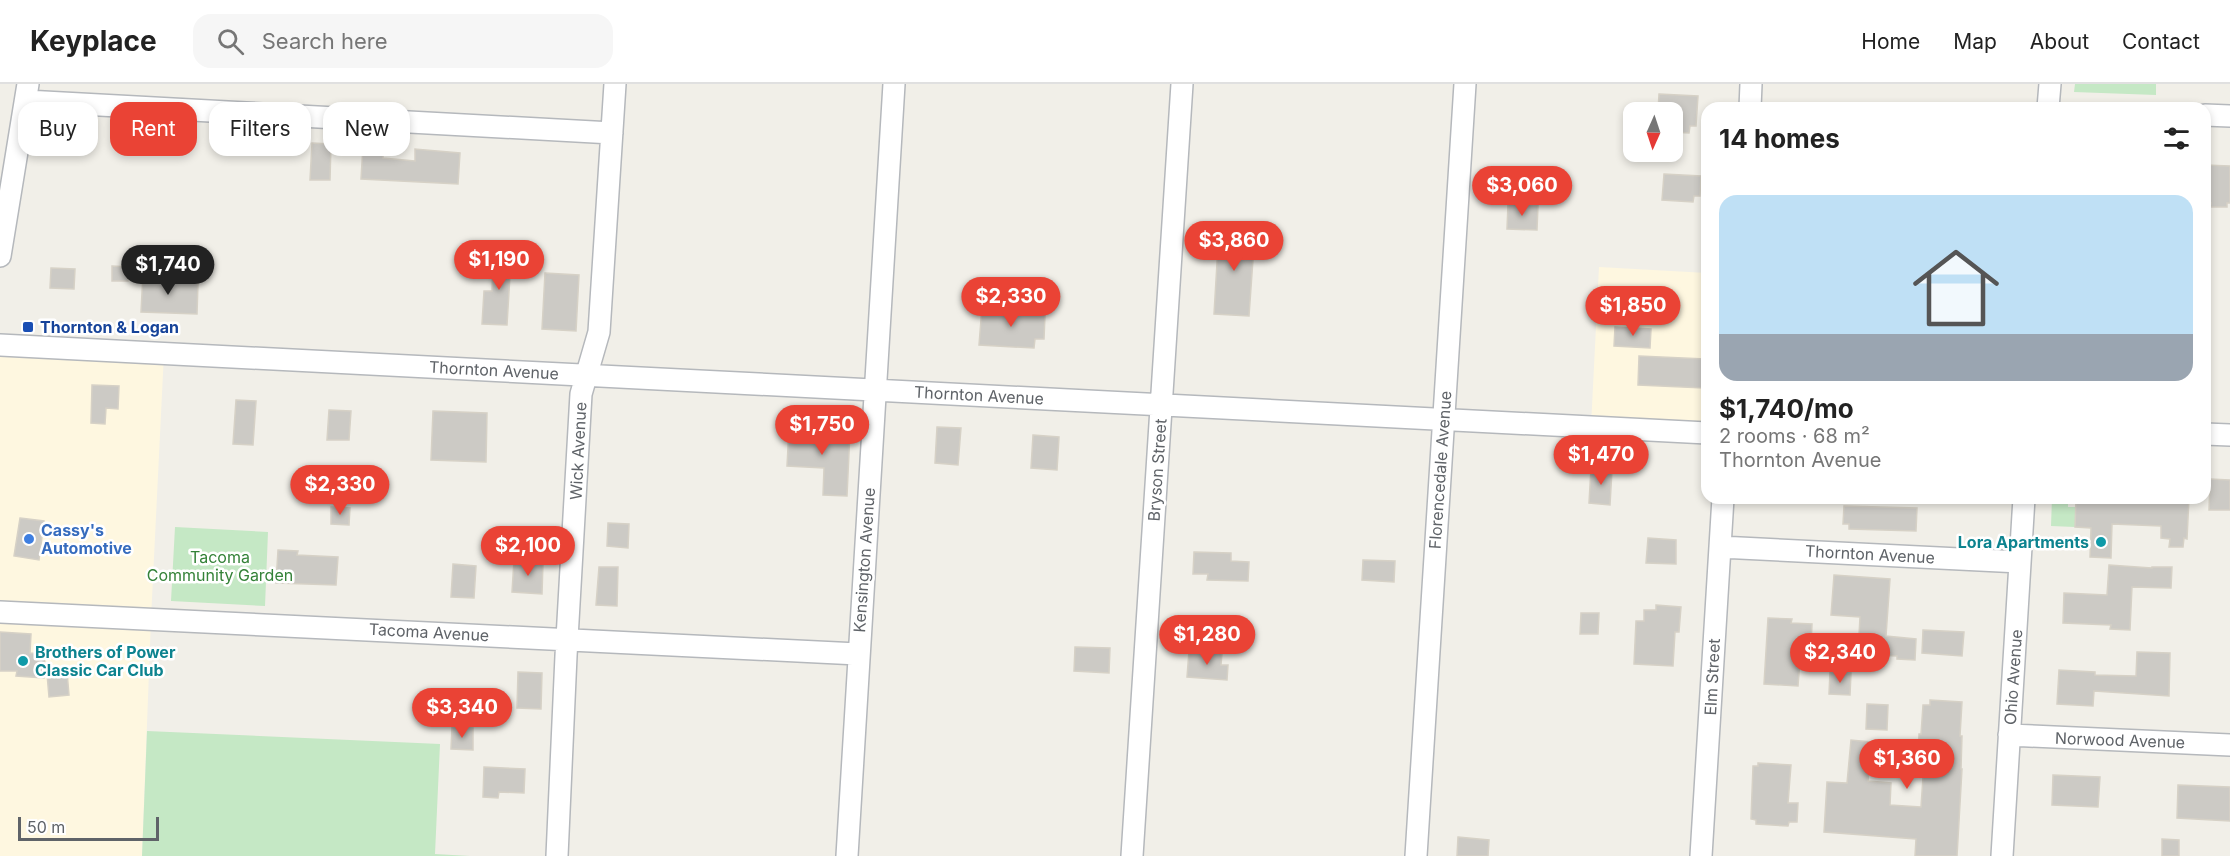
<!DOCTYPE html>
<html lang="en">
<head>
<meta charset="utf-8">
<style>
	:root { --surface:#fff; --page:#f6f6f6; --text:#222; --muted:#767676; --line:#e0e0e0; --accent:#ea4335 }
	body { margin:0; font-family:Inter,sans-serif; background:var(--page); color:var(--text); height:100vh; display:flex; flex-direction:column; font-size:22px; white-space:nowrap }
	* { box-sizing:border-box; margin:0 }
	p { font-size:20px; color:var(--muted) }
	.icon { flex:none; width:33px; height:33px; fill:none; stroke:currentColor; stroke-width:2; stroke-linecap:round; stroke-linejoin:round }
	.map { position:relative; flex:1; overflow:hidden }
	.details { position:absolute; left:1701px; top:18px; width:510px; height:402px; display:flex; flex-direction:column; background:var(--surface); border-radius:18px; box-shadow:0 3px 9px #0003 }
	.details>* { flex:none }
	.hud { position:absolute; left:18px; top:18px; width:570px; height:54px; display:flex; gap:12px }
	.needle { width:39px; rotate:183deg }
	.buttons { position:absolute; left:1623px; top:18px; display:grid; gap:12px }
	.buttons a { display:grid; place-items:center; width:60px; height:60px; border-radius:12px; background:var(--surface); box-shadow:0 3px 9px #0003; font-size:30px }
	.scale { position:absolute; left:18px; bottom:15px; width:141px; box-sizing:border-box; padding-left:6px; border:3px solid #5f6368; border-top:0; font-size:16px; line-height:21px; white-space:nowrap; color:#5f6368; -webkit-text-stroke:4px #fff; paint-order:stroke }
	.price { position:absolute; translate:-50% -51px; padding:0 14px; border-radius:21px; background:var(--accent); color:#fff; font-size:20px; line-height:39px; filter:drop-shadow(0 2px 3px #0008) }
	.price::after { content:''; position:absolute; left:50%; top:36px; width:18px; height:14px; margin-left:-9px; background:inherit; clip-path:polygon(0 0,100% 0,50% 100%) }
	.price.selected { background:#222; color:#fff }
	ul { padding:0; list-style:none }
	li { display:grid; align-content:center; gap:12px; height:318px; padding:0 18px }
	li+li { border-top:2px solid var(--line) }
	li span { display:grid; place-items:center; height:186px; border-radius:18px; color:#555 }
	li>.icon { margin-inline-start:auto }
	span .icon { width:108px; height:108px; fill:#fffc; stroke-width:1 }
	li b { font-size:26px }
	h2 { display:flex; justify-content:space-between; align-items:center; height:72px; padding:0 18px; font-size:26px }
	.pill { padding:0 21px; border-radius:18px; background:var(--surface); box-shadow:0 3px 9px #0003; font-size:21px; line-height:54px }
	.pill.selected { background:var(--accent); color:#fff }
	header { display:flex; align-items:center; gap:36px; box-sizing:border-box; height:84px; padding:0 30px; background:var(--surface); border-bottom:2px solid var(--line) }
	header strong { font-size:28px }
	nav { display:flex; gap:33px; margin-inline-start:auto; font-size:21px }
	.search { width:420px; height:54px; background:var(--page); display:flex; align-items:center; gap:15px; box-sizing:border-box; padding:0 21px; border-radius:18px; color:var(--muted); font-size:22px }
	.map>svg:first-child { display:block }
	.commercial { fill:#fef7e0 }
	.green { fill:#c5e8c5 }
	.building { fill:#cccac5; stroke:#d6d1c6; stroke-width:1.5 }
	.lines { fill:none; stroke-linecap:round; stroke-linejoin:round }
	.minor-casing { stroke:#b5b8bc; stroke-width:24 }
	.minor { stroke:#fff; stroke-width:21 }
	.transit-dot { fill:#1a4fb4; stroke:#fff; stroke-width:2 }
	.shop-dot { fill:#3f7fe0; stroke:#fff; stroke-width:2 }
	.culture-dot { fill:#0f9aa8; stroke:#fff; stroke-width:2 }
	.labels { text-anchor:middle; stroke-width:5; stroke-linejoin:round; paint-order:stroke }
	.transit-label { font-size:16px; font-weight:bold; fill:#164399; stroke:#fff; text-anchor:start }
	.street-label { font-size:16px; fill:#5f6368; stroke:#fff }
	.shop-label { font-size:16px; font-weight:bold; fill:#366cbe; stroke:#fff; text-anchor:start }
	.culture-label { font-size:16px; font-weight:bold; fill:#0d838f; stroke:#fff; text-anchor:end }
	.park-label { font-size:16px; fill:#348238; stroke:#fff }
</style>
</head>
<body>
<header>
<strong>Keyplace</strong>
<div class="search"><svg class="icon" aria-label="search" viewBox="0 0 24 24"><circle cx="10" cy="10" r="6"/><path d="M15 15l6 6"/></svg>Search here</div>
<nav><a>Home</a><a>Map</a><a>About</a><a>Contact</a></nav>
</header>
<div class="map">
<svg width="2230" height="772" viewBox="0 0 2230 772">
	<rect width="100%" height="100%" fill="#f1efe8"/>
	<path class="commercial" d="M 1599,183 L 1707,189 L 1707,349 L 1591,342 Z
		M 0,261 L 164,269 L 151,535 L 142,772 L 0,772 Z"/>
	<path class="green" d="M 2075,0 L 2156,0 L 2156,11 L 2074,8 Z
		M 2052,414 L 2068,414 L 2068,423 L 2076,423 L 2075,443 L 2051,442 Z
		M 175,443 L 268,448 L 265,522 L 171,517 Z
		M 147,647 L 440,660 L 435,770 L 470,772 L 142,772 Z"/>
	<path class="building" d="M 1659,10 L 1698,12 L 1696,42 L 1690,42 L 1689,49 L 1672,48 L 1672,28 L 1658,28 Z
		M 312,59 L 331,60 L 330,96 L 310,96 Z
		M 363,62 L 383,62 L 383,74 L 415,77 L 415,65 L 460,69 L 458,100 L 361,95 Z
		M 2205,81 L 2230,82 L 2230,119 L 2227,119 L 2227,123 L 2210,123 L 2211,119 L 2205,119 Z
		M 1664,90 L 1701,92 L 1700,112 L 1694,112 L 1693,118 L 1662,116 Z
		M 1508,120 L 1538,121 L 1537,146 L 1507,145 Z
		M 1219,145 L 1255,147 L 1249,232 L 1214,230 Z
		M 493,172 L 517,173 L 517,191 L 510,191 L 507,241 L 482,240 L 484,207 L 492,207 Z
		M 112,182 L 129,183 L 128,197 L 112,197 Z
		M 51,184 L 75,185 L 74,205 L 50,204 Z
		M 545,189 L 579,191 L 576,247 L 542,245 Z
		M 143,190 L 163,191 L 163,197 L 198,199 L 197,230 L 141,228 Z
		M 982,223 L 1035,227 L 1035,231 L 1045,231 L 1044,255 L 1035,255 L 1034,264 L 979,261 Z
		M 1615,243 L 1651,245 L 1650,264 L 1614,262 Z
		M 1639,272 L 1705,275 L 1704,304 L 1638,301 Z
		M 92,301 L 119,302 L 118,325 L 106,324 L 105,340 L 91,339 Z
		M 236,316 L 256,317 L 253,361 L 233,360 Z
		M 329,326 L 351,327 L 349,356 L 327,356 Z
		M 433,327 L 487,329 L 486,378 L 431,376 Z
		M 937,343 L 961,344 L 958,381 L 935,379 Z
		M 789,345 L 850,347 L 847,412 L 823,411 L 824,384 L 787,382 Z
		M 1033,351 L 1059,353 L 1057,386 L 1031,384 Z
		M 1591,384 L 1612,386 L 1610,421 L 1589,419 Z
		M 2210,395 L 2230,396 L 2230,426 L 2209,426 Z
		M 2076,414 L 2189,414 L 2187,455 L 2184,454 L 2183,463 L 2169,463 L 2170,455 L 2161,454 L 2161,442 L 2112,440 L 2111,474 L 2090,473 L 2091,444 L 2075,443 Z
		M 1844,422 L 1917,424 L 1916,447 L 1849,445 L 1849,440 L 1843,440 Z
		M 331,423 L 350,424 L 349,441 L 331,440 Z
		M 20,434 L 44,437 L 39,476 L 14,472 Z
		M 608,439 L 629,440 L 628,464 L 607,462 Z
		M 1648,454 L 1676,456 L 1676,480 L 1646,479 Z
		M 278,466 L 298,467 L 297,471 L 338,473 L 336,501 L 276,499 Z
		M 1194,468 L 1231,469 L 1231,477 L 1249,478 L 1248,497 L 1207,496 L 1208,490 L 1193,490 Z
		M 514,476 L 543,478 L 542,510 L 512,508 Z
		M 1363,476 L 1395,477 L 1394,498 L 1362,496 Z
		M 453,480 L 476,482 L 474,514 L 451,513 Z
		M 2109,481 L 2152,484 L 2152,483 L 2172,483 L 2171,504 L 2132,503 L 2130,546 L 2110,545 L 2111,541 L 2063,539 L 2064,509 L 2107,511 Z
		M 599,483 L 618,483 L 617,522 L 596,521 Z
		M 1834,491 L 1890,495 L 1886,552 L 1916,555 L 1915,576 L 1897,575 L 1897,572 L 1858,570 L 1860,533 L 1831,531 Z
		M 1656,521 L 1681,523 L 1679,548 L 1675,548 L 1673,582 L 1634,580 L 1636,537 L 1644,537 L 1644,526 L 1656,526 Z
		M 1581,529 L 1599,529 L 1598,550 L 1580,550 Z
		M 1768,534 L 1792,535 L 1791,539 L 1812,540 L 1811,563 L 1801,562 L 1798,602 L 1764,600 Z
		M 1923,546 L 1964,548 L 1962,572 L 1922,569 Z
		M 0,548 L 31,550 L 30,569 L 45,570 L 44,594 L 16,592 L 17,587 L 0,587 Z
		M 1075,563 L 1110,564 L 1109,589 L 1074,587 Z
		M 1189,567 L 1222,569 L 1221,581 L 1228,581 L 1227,596 L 1187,593 Z
		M 2137,568 L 2170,569 L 2169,612 L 2094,607 L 2093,622 L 2057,620 L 2059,586 L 2095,588 L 2095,591 L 2136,592 Z
		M 67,588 L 69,611 L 49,613 L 47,590 Z
		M 518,588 L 542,589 L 541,625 L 517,624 Z
		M 1830,588 L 1851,589 L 1850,611 L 1829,610 Z
		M 1930,616 L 1962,618 L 1960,652 L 1962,652 L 1961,685 L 1962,685 L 1957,772 L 1915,772 L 1916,755 L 1824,748 L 1827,698 L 1847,699 L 1851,656 L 1871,658 L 1868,697 L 1891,699 L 1890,721 L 1921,723 L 1924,678 L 1918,677 L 1919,650 L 1921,650 L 1923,621 L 1930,621 Z
		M 1867,620 L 1888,621 L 1887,646 L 1866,645 Z
		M 452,643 L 473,644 L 473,666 L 451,665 Z
		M 1758,679 L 1791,681 L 1788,719 L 1798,719 L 1797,738 L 1789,738 L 1788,742 L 1756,740 L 1756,736 L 1751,735 L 1753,682 L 1758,682 Z
		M 484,683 L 525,685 L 524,709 L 499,708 L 498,714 L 483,713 Z
		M 2053,691 L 2100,693 L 2098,723 L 2052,721 Z
		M 2178,701 L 2230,703 L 2230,737 L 2177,734 Z
		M 1458,753 L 1489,756 L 1488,772 L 1457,772 Z
		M 2162,755 L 2179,756 L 2179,772 L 2162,772 Z"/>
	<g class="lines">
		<defs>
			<path id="minor" d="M 26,17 L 612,49
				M 1750,24 L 1751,0
				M 2048,24 L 2050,0
				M 2205,31 L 2230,32
				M 0,172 L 28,0
				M 0,261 L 1707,349
				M 2205,350 L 2230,351
				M 1720,463 L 2020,478
				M 0,528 L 858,570
				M 2009,651 L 2230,661
				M 557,772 L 566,572 L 581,310 L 599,248 L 615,0
				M 847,772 L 894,0
				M 1132,772 L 1182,0
				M 1416,772 L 1465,0
				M 1701,772 L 1723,414
				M 2002,772 L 2024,414"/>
		</defs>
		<use href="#minor" class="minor-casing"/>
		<use href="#minor" class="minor"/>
	</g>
	<rect class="transit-dot" x="22" y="237" width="12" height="12" rx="3"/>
	<circle class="shop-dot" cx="29" cy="455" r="6"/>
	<g class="culture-dot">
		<circle cx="2101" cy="458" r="6"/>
		<circle cx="23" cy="577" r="6"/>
	</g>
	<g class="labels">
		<g class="transit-label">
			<text x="40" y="249">Thornton &amp; Logan</text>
		</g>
		<g class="street-label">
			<text transform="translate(494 286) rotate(3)" y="6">Thornton Avenue</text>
			<text transform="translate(979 311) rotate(3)" y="6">Thornton Avenue</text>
			<text transform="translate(578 367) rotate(-87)" y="6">Wick Avenue</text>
			<text transform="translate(1157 386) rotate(-86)" y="6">Bryson Street</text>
			<text transform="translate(1440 386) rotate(-86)" y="6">Florencedale Avenue</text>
			<text transform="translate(1870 470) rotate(3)" y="6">Thornton Avenue</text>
			<text transform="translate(864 476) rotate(-86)" y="6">Kensington Avenue</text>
			<text transform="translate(429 548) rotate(3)" y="6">Tacoma Avenue</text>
			<text transform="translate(1712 593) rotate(-87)" y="6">Elm Street</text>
			<text transform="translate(2013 593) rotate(-86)" y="6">Ohio Avenue</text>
			<text transform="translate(2120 656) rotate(2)" y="6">Norwood Avenue</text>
		</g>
		<g class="shop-label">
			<text x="41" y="452">Cassy's<tspan x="41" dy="18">Automotive</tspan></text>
		</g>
		<g class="culture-label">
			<text x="2089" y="464">Lora Apartments</text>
			<text x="35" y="574" text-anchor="start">Brothers of Power<tspan x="35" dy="18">Classic Car Club</tspan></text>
		</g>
		<g class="park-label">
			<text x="220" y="479">Tacoma<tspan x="220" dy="18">Community Garden</tspan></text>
		</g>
	</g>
</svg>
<div class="buttons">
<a><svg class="needle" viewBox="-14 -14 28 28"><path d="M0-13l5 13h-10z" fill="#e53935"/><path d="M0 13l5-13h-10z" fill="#767676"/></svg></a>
</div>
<div class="scale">50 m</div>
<b class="price" style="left:1522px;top:133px">$3,060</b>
<b class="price" style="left:1234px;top:188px">$3,860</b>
<b class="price" style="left:499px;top:207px">$1,190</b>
<b class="price selected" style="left:168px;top:212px">$1,740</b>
<b class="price" style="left:1011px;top:244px">$2,330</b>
<b class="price" style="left:1633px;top:253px">$1,850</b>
<b class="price" style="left:822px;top:372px">$1,750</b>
<b class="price" style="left:1601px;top:402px">$1,470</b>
<b class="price" style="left:340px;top:432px">$2,330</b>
<b class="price" style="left:528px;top:493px">$2,100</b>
<b class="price" style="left:1207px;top:582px">$1,280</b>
<b class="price" style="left:1840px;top:600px">$2,340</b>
<b class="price" style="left:462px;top:655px">$3,340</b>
<b class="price" style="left:1907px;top:706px">$1,360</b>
<div class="hud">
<a class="pill">Buy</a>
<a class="pill selected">Rent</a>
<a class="pill">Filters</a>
<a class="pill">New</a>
</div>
<section class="details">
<h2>14 homes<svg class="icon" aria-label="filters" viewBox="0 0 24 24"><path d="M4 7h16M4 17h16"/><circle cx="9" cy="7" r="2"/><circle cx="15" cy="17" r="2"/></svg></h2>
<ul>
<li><span style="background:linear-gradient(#bfe0f5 75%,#9aa5b1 0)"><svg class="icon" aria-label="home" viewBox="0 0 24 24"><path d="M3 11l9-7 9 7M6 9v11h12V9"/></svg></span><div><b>$1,740/mo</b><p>2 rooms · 68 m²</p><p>Thornton Avenue</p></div></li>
</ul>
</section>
</div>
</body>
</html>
